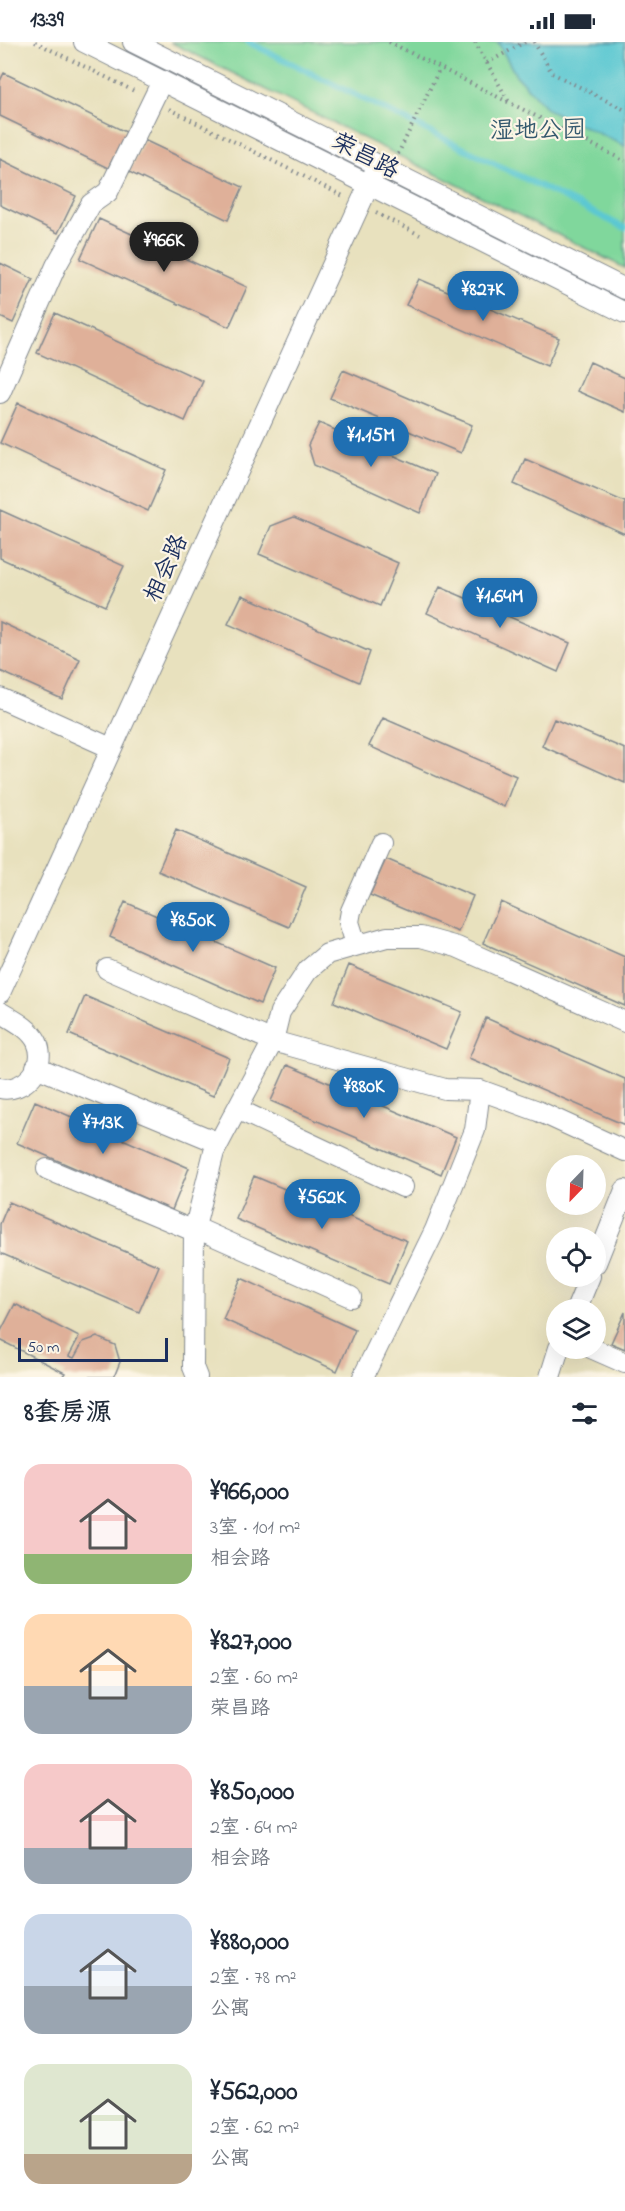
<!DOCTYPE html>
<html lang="zh">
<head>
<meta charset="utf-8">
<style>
	:root { --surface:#fff; --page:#f2f2f3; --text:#1f2937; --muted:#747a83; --accent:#1f6fb2 }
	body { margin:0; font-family:"Indie Flower","LXGW WenKai TC",sans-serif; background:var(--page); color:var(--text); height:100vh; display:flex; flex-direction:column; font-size:22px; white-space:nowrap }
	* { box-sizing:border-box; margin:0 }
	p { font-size:20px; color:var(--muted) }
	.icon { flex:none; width:33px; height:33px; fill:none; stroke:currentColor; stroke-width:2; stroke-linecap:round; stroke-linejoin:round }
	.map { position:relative; height:1335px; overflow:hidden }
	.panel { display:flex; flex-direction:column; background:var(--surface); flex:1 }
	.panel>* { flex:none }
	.needle { width:39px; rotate:203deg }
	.controls { position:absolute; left:546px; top:1113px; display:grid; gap:12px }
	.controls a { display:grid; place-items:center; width:60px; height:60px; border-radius:50%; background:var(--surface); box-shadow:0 6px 24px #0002; font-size:30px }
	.scale { position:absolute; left:18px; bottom:15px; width:150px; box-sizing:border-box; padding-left:6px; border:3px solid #1b2f5e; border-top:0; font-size:16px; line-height:21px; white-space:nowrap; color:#1b2f5e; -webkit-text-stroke:4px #fcf5e5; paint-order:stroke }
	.price { position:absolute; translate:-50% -51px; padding:0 14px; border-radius:21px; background:var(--accent); color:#fff; font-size:20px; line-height:39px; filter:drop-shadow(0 2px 3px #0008) }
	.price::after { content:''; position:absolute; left:50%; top:36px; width:18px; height:14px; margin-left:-9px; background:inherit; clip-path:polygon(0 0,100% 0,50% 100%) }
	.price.active { background:#222; color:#fff }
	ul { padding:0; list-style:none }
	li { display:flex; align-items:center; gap:18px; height:150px; padding:0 24px }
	li span { display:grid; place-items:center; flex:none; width:168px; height:120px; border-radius:18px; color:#555 }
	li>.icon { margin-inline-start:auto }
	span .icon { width:72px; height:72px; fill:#fffc; stroke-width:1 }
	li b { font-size:26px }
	h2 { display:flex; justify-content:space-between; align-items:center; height:72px; padding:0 24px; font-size:26px }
	.status { display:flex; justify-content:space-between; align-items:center; height:42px; padding:0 30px; background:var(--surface); direction:ltr }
	.status svg { height:16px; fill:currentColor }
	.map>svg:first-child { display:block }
	.green { fill:#80d79c; stroke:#4e837d; stroke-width:1.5 }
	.water { fill:#5bc8d2; stroke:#3b7c98; stroke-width:1.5 }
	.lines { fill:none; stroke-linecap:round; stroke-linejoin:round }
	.stream { stroke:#5bc8d2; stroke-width:6 }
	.building { fill:#dfb099 }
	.minor-casing { stroke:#82888e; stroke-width:22 }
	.path { stroke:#82888e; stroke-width:4; stroke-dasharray:1.5 4.5; stroke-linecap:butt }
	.minor { stroke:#fff; stroke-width:20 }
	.labels { text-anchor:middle; stroke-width:4.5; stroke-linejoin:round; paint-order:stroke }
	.park-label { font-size:24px; fill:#34596e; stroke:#fcf5e5 }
	.street-label { font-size:24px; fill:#1b2f5e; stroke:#fcf5e5 }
</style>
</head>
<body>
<div class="status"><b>13:39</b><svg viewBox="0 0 49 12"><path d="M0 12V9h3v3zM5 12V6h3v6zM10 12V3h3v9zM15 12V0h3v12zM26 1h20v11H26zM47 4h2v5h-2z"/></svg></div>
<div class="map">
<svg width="625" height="1335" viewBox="0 0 625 1335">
	<rect width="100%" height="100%" fill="#fcf5e5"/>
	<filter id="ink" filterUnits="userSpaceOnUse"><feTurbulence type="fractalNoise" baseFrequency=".0167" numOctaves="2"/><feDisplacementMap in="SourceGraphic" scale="12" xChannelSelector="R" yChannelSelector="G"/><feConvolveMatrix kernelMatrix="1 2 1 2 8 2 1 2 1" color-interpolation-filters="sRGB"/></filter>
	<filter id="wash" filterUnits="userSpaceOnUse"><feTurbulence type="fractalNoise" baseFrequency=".008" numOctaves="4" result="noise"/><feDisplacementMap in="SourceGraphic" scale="24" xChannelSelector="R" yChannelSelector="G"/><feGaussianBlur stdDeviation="1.35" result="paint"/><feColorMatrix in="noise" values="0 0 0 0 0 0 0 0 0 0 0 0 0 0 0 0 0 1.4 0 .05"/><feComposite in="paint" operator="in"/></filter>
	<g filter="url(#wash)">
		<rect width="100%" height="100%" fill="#e8e1be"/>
		<path class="green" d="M 170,0 L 625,0 L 625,227 L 625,226 Z"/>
		<path class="water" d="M 498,0 L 625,0 L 625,104 L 547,67 L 515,32 Z"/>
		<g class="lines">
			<path class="stream" d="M 248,0 L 625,186"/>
		</g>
		<g id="blocks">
			<path class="building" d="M 4,31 L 126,90 L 108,126 L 0,74 L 0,39 Z
				M 144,98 L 243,145 L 228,178 L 129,130 Z
				M 0,117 L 76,154 L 58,191 L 0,163 Z
				M 99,177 L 247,245 L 229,285 L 80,217 Z
				M 0,221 L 33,237 L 13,281 L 0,275 Z
				M 419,237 L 559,296 L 547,324 L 406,263 Z
				M 55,271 L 203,339 L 185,379 L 37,311 Z
				M 590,320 L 625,336 L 625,370 L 577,349 Z
				M 343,328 L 472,383 L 461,411 L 330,356 Z
				M 18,361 L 166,428 L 148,469 L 0,401 Z
				M 319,381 L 436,432 L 420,471 L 314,423 L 308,403 Z
				M 525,417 L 625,460 L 625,492 L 514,442 Z
				M 0,468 L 124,524 L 105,564 L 0,516 Z
				M 294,475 L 398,521 L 380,564 L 259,512 L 271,484 Z
				M 440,545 L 570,601 L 558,630 L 427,571 Z
				M 242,553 L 370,610 L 359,640 L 228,582 Z
				M 0,580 L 80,617 L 62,657 L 0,629 Z
				M 383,676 L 516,734 L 504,765 L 369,704 Z
				M 554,677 L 625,707 L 625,741 L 542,704 Z
				M 176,788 L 306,845 L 289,885 L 158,829 Z
				M 386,817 L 473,854 L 458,890 L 370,853 Z
				M 125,860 L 275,926 L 260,962 L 110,895 Z
				M 501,860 L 625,915 L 625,964 L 483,901 Z
				M 349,923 L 462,970 L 446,1007 L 334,960 Z
				M 85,954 L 229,1016 L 213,1054 L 69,992 Z
				M 486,976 L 625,1037 L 625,1083 L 469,1016 Z
				M 287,1023 L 456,1095 L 441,1132 L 271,1059 Z
				M 35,1059 L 189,1126 L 172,1168 L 17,1101 Z
				M 254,1134 L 407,1199 L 389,1242 L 236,1177 Z
				M 9,1160 L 159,1224 L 139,1270 L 0,1211 L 0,1182 Z
				M 241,1236 L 355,1288 L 337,1329 L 223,1277 Z
				M 15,1262 L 79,1295 L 69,1314 L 74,1316 L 83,1300 L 97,1295 L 115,1303 L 120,1320 L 114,1335 L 62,1335 L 65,1331 L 0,1298 L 0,1291 Z
				M 625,1270 L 625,1307 L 611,1301 Z"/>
		</g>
	</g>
	<g filter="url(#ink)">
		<use href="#blocks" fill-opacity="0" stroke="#82888e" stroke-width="1.5"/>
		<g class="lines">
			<defs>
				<path id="minor" d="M 84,0 L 625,271
					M 133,0 L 625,247
					M 0,351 L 56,224 L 91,162 L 108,150 L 162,39
					M 0,656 L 111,706
					M 356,902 L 349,880 L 351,869 L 381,801
					M 107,927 L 273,999 L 445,1047 L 480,1048 L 538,1069 L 625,1109
					M 0,951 L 378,123
					M 0,970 C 13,978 30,986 37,1000 C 48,1025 24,1051 0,1046
					M 36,1025 L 219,1101
					M 237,1067 L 403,1145
					M 47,1127 L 194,1189
					M 194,1185 L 351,1255
					M 596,1221 L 625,1148
					M 576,1268 L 590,1234
					M 591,1306 L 625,1321
					M 197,1335 L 193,1325 L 194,1189 L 214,1110 L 273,999 L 280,970 L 308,928 L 327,912 L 387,895 L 421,895 L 457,905 L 625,980
					M 363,1335 L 435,1188 L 475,1088 L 480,1048
					M 550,1335 L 559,1306"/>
			</defs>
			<use href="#minor" class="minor-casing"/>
			<path class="path" d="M 35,0 L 136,50
				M 389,0 L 625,119
				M 475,0 L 509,60
				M 534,0 L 552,31 L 625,68
				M 487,21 L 525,0
				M 169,67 L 345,155
				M 398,112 L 440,26
				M 376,171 L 420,193"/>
			<use href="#minor" class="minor"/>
		</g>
	</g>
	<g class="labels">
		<g class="park-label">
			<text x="538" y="95">湿地公园</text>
		</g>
		<g class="street-label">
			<text transform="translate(366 113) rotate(27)" y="8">荣昌路</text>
			<text transform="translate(165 526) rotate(-65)" y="8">相会路</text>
		</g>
	</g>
</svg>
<div class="controls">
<a><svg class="needle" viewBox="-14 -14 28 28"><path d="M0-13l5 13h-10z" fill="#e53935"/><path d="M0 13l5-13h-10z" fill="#747a83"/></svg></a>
<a><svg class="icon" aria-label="locate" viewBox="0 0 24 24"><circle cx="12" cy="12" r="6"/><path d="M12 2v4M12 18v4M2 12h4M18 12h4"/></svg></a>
<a><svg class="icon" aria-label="layers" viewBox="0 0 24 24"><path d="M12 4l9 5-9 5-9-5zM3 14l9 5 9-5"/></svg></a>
</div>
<div class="scale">50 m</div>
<b class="price active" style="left:164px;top:231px">¥966K</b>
<b class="price" style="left:483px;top:280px">¥827K</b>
<b class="price" style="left:371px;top:426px">¥1.15M</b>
<b class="price" style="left:500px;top:587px">¥1.64M</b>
<b class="price" style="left:193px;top:911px">¥850K</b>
<b class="price" style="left:364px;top:1077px">¥880K</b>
<b class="price" style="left:103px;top:1113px">¥713K</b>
<b class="price" style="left:322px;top:1188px">¥562K</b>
</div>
<section class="panel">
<h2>8套房源<svg class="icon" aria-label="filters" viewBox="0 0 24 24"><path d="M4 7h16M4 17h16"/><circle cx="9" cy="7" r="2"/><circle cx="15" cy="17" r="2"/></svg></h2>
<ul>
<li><span style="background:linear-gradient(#f6c9c9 75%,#8fb573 0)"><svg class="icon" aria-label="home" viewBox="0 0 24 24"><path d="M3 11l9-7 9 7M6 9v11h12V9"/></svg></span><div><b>¥966,000</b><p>3室 · 101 m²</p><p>相会路</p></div></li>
<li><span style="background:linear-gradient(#ffd9b3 60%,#9aa5b1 0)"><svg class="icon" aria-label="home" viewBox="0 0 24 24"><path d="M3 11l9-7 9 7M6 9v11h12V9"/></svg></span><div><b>¥827,000</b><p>2室 · 60 m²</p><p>荣昌路</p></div></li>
<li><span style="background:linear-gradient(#f6c9c9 70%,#9aa5b1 0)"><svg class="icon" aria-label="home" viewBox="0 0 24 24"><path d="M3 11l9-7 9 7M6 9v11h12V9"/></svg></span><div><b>¥850,000</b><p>2室 · 64 m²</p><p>相会路</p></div></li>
<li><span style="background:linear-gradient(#c9d6e8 60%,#9aa5b1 0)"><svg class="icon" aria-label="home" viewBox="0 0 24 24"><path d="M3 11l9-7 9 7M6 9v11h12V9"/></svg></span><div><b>¥880,000</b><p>2室 · 78 m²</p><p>公寓</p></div></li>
<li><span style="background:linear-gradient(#dfe7d0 75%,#b9a48a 0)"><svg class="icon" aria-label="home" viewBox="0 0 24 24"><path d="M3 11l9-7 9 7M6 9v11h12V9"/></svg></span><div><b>¥562,000</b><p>2室 · 62 m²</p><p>公寓</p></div></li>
</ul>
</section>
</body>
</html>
